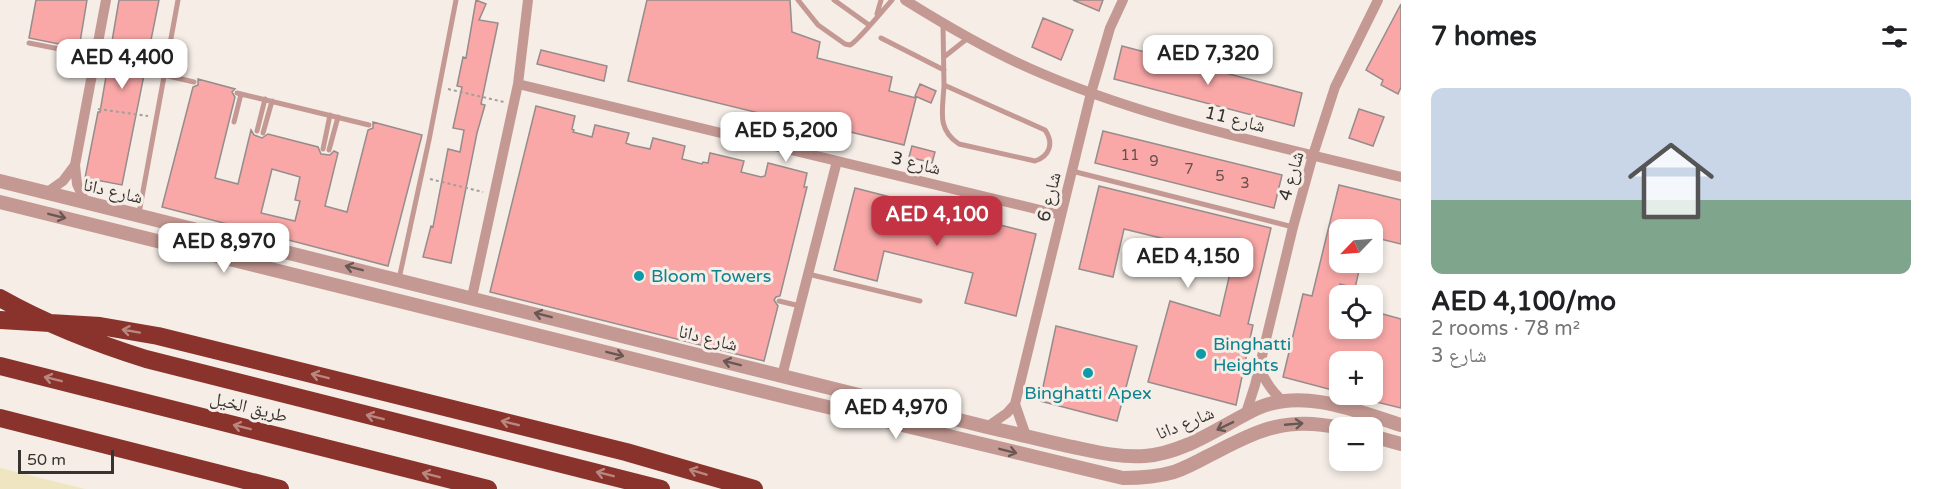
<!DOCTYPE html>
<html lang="en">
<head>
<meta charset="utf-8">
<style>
	:root { --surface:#fff; --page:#f6f6f6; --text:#202124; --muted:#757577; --line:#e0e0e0; --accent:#c33343 }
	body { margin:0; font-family:"Varela Round","Noto Naskh Arabic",sans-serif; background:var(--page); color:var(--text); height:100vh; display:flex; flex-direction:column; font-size:22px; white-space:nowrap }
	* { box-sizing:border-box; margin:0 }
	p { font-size:20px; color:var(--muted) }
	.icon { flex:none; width:33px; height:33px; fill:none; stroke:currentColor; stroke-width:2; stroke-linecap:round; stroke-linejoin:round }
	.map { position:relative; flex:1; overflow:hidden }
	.drawer { display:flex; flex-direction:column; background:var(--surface); width:540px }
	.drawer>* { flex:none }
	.needle { width:39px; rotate:245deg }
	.tools { position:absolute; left:1329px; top:219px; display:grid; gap:12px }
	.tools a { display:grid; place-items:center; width:54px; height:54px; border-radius:12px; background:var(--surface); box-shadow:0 3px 9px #0003; font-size:30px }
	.scale { position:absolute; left:18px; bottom:15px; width:96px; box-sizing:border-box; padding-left:6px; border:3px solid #363331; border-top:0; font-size:16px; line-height:21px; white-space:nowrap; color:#363331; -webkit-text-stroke:4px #f5ede6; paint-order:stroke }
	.price { position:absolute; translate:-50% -51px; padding:0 14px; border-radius:12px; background:#fff; color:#222; font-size:20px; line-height:39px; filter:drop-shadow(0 2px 3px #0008) }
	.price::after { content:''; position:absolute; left:50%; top:36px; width:18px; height:14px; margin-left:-9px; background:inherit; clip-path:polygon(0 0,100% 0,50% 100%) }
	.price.active { background:var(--accent); color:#fff }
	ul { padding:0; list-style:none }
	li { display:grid; align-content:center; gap:12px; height:318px; padding:0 30px }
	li+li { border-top:2px solid var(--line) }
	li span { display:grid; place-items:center; height:186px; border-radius:12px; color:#555 }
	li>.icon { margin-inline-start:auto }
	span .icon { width:108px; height:108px; fill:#fffc; stroke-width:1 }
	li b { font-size:26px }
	h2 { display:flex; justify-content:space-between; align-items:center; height:72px; padding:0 30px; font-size:26px }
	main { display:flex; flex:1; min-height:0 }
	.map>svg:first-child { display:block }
	.sand { fill:#efe5c0 }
	.building { fill:#f9a8a7; stroke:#968c8b; stroke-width:1.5; fill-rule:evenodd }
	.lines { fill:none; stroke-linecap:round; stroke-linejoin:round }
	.path { stroke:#a49e99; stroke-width:2; stroke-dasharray:3 3; stroke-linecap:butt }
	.service { stroke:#c59993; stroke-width:5 }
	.minor { stroke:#c59993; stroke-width:10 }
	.tertiary { stroke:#c59993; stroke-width:14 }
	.motorway { stroke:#8a332c; stroke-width:18 }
	.oneway { stroke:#685753 }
	.oneway2 { stroke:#ba8780 }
	.culture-dot { fill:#0f9aa8; stroke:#f5ede6; stroke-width:2 }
	.labels { text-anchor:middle; stroke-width:6; stroke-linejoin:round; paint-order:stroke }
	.number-label { font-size:15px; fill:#67504e }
	.street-label { font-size:18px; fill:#363331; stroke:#f5ede6 }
	.culture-label { font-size:18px; fill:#0d838f; stroke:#f5ede6; text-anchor:start }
</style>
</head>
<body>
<main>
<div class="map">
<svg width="1401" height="489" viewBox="0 0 1401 489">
	<rect width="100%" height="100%" fill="#f5ede6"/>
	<path class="sand" d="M 0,468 L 85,489 L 0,489 Z"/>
	<path class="building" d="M 36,0 L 87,0 L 79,48 L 29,38 Z
		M 119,0 L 159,0 L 122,185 L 85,178 L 98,112 L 100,112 Z
		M 476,0 L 486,4 L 479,20 L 498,23 L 481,104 L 485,105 L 477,133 L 451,263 L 423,257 L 431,226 L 433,227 L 448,149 L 460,152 L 464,130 L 453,128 L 462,87 L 457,86 L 463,57 L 466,58 Z
		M 647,0 L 790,0 L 792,32 L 820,42 L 817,58 L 892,77 L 889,91 L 916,98 L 904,145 L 805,121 L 804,124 L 628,81 Z
		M 1073,0 L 1103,0 L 1099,11 Z
		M 1401,4 L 1401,87 L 1398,94 L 1381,85 L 1383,80 L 1366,70 Z
		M 1043,18 L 1073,30 L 1061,60 L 1032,47 Z
		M 1122,46 L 1302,93 L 1294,126 L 1114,79 Z
		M 541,50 L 607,66 L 604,81 L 537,64 Z
		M 198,79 L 235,89 L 232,92 L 235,97 L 215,178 L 238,184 L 251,130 L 254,135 L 262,138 L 268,134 L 318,147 L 321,154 L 330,155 L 334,151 L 338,153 L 325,206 L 347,212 L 368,130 L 373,128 L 373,122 L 422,135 L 388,266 L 162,207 L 193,87 L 198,85 ZM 272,169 L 300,177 L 295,200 L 300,201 L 295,221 L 261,213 Z
		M 920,84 L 936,91 L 931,103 L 915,96 Z
		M 536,106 L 575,116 L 572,129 L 574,130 L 573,132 L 592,137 L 595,125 L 629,133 L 626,143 L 631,145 L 650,149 L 653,138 L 685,146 L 682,159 L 702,164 L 703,162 L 708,163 L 710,153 L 744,161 L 741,172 L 761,177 L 765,176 L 768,163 L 807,173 L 804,187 L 807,187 L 780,296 L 776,297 L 774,300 L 778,306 L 764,361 L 490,292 Z
		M 1359,109 L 1384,117 L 1373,146 L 1349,138 Z
		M 1103,131 L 1282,175 L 1274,208 L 1095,163 Z
		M 912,146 L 935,152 L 932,163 L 909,157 Z
		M 1339,185 L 1401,200 L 1401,244 L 1372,237 L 1372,230 L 1340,230 L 1340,262 L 1361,262 L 1355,288 L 1340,284 L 1340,328 L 1372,328 L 1372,311 L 1401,319 L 1401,408 L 1372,401 L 1372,362 L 1340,362 L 1340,392 L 1283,377 L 1303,294 L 1312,296 Z
		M 1099,186 L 1271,228 L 1248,324 L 1253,325 L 1236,405 L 1148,382 L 1170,301 L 1220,316 L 1234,256 L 1124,229 L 1113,277 L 1079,269 Z
		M 855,188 L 1036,234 L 1016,316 L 965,303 L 973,273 L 884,251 L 877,281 L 834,270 Z
		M 1056,326 L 1137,346 L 1117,421 L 1040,401 Z"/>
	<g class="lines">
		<path class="path" d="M 110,49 L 160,57
			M 448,89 L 504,102
			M 98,109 L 148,116
			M 430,179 L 483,192"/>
		<path class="service" d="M 798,0 L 818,25 L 845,44 L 850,45 C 857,42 884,9 892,0
			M 834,0 L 869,25
			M 877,14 L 881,0
			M 943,24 L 944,85
			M 881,38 L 944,70
			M 29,43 L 95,56
			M 944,57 L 968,38
			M 164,75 L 194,82
			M 944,85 L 1045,130 C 1054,143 1050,156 1035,161 L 959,144 C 936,129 943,110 944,85 Z
			M 237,93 L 369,125
			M 234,122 L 241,94
			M 257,131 L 265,99
			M 263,133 L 272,101
			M 323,149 L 330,115
			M 329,150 L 338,117
			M 1072,171 L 1293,227
			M 139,213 L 178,0
			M 808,274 L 920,301
			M 399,279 L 429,140 L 456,0
			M 779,301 L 800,306"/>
		<path class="minor" d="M 905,0 C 945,25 986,49 1029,68 C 1148,121 1276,145 1401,177
			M 518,84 L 1061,215
			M 46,193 L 63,181 L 75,165
			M 85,202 L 77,184 L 75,165 L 106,0
			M 472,297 L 518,84 L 528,0
			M 1260,369 C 1266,383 1273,393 1284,402
			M 782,376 L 837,161
			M 1015,404 L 1026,436
			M 1245,416 L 1255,385 L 1293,227 L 1313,155 L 1335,87 L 1378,0
			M 987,427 L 1007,413 L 1015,404 L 1091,93 L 1110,28 L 1123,0"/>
		<path class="tertiary" d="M 0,181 L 987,427 C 1014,433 1041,440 1068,446 C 1093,451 1118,458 1145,456 C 1186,453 1222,425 1258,408 C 1304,388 1357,411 1401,425
			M 0,202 L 786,397 L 1123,478 C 1141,478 1157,477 1174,472 C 1185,468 1197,462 1208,456 C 1256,432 1284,415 1340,428
			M 1372,436 L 1401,444"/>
		<path class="motorway" d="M 0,298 C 46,324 95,343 146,359 L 661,489
			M 0,320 L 100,326 L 158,336 L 626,452 L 754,489
			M 0,366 L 488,489
			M 0,418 L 280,489"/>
	</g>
	<defs><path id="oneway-shaft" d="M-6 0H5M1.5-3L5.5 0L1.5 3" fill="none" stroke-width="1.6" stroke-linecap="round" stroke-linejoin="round" transform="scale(1.5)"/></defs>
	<g class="oneway">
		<use href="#oneway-shaft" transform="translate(57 216) rotate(14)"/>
		<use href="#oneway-shaft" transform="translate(354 268) rotate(-166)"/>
		<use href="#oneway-shaft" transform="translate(543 315) rotate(-166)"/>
		<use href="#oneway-shaft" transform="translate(615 354) rotate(14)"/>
		<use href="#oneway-shaft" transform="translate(732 363) rotate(-166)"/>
		<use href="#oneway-shaft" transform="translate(1294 424) rotate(-5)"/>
		<use href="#oneway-shaft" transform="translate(1225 426) rotate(154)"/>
		<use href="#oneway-shaft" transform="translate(1008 451) rotate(14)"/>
	</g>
	<g class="oneway2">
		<use href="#oneway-shaft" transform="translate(131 331) rotate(-170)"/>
		<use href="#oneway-shaft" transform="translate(320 376) rotate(-166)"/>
		<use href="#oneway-shaft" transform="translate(53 379) rotate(-166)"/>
		<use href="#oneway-shaft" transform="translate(375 417) rotate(-166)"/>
		<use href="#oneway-shaft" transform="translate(510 423) rotate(-166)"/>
		<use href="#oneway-shaft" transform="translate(242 427) rotate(-166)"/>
		<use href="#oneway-shaft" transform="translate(698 472) rotate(-163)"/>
		<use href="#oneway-shaft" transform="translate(605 474) rotate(-166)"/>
		<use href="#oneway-shaft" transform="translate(431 475) rotate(-166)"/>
	</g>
	<g class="culture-dot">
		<circle cx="639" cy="276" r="6"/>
		<circle cx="1201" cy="354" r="6"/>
		<circle cx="1088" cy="373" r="6"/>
	</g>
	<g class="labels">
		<g class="number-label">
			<text x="1130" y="160">11</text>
			<text x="1154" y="166">9</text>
			<text x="1189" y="174">7</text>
			<text x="1220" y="181">5</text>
			<text x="1245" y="188">3</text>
		</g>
		<g class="street-label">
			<text transform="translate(1235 119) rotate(14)" y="6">شارع 11</text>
			<text transform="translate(916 163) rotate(14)" y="6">شارع 3</text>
			<text transform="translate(1291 176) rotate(-74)" y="6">شارع 4</text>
			<text transform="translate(113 191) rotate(13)" y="6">شارع دانا</text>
			<text transform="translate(1049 197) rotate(-76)" y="6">شارع 6</text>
			<text transform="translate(708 338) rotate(14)" y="6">شارع دانا</text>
			<text transform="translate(249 407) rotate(14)" y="6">طريق الخيل</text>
			<text transform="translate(1185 423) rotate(-22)" y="6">شارع دانا</text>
		</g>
		<g class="culture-label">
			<text x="651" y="282">Bloom Towers</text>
			<text x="1213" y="350">Binghatti<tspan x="1213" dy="21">Heights</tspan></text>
			<text x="1088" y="399" text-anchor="middle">Binghatti Apex</text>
		</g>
	</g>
</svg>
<div class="tools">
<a><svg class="needle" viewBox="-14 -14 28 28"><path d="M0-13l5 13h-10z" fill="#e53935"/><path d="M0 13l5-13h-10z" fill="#757577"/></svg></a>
<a><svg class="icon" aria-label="locate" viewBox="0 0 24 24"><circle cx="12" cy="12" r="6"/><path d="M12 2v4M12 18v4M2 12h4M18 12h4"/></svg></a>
<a>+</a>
<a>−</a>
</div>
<div class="scale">50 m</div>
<b class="price" style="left:1208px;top:86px">AED 7,320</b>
<b class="price" style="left:122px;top:90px">AED 4,400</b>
<b class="price" style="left:786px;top:163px">AED 5,200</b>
<b class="price active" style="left:937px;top:247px">AED 4,100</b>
<b class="price" style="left:224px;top:274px">AED 8,970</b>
<b class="price" style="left:1188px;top:289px">AED 4,150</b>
<b class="price" style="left:896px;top:440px">AED 4,970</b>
</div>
<section class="drawer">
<h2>7 homes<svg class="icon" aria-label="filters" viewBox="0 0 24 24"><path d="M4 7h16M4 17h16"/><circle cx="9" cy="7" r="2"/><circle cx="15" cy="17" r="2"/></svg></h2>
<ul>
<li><span style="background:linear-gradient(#c9d6e8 60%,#7fa58c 0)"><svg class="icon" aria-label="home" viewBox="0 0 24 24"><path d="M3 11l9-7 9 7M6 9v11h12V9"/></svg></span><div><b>AED 4,100/mo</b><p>2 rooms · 78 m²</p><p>شارع 3</p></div></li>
</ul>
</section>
</main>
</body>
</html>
